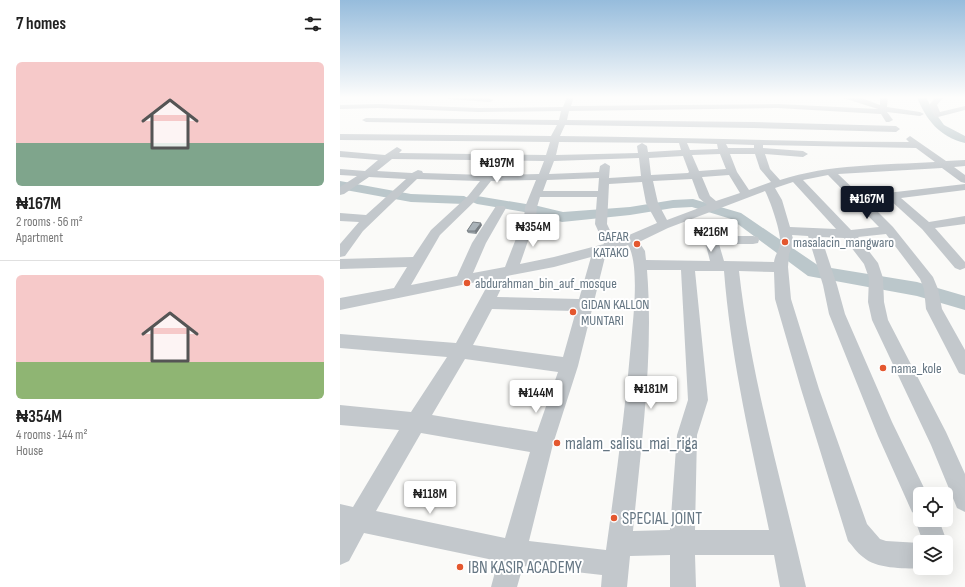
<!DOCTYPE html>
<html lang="en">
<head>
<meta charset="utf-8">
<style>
	:root { --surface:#fff; --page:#f6f6f6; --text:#222; --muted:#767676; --line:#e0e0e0; --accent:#111827 }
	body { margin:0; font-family:"Sofia Sans Condensed",sans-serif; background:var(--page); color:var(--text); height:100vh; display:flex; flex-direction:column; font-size:15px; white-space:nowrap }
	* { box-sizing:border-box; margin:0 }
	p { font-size:13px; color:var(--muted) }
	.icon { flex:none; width:22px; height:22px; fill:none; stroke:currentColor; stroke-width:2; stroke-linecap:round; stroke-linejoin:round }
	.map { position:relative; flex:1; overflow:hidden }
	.sheet { display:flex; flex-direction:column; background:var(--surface); width:340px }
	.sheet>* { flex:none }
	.tools { position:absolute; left:573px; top:487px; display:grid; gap:8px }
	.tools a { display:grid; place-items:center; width:40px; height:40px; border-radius:6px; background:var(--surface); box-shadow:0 4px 16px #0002; font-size:20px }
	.price { position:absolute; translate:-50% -34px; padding:0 9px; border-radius:4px; background:#fff; color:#222; font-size:13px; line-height:26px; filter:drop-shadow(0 1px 2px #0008) }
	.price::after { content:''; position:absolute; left:50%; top:24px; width:12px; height:9px; margin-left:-6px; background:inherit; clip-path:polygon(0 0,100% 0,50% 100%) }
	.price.active { background:var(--accent); color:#fff }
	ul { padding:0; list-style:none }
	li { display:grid; align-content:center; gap:8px; height:212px; padding:0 16px }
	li+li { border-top:1px solid var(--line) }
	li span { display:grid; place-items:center; height:124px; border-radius:6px; color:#555 }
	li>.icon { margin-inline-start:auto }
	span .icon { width:72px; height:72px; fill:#fffc; stroke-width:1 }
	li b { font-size:17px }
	h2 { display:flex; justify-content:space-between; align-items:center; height:48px; padding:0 16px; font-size:17px }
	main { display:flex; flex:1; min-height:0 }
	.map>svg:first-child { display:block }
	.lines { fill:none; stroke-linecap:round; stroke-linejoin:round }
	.river { fill:#bbc7cb; fill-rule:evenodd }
	.minor { fill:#c3c8cc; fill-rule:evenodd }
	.wall { fill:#929a9f }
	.shaded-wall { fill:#777d82 }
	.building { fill:#aab3b9; stroke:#777d82 }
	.poi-dot { fill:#e4572e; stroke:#fff; stroke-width:1.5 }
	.labels { text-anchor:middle; stroke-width:4; stroke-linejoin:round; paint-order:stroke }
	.poi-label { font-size:14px; fill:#657683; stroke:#fff; text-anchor:start }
	.near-poi-label { font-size:17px; fill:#657683; stroke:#fff; text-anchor:start }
</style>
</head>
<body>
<main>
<section class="sheet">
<h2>7 homes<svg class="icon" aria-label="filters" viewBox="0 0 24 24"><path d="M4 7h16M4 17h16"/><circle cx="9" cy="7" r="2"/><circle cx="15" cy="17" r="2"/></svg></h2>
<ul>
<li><span style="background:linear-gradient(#f6c9c9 65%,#7fa58c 0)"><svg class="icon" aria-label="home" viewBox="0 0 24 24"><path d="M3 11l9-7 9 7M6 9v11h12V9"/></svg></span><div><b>₦167M</b><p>2 rooms · 56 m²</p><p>Apartment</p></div></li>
<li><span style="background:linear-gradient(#f6c9c9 70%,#8fb573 0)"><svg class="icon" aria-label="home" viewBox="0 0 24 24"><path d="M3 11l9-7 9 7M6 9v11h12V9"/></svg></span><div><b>₦354M</b><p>4 rooms · 144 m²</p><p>House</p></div></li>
</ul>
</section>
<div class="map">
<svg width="625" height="587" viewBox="0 0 625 587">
	<rect width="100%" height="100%" fill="#fafaf8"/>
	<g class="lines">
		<path class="river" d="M 577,97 L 586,97 L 591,107 L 604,125 L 625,136 L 625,143 C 600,137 586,120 577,97 Z
			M 0,181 L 71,194 L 124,196 L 130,199 L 137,196 L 198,206 L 223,212 L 290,207 L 333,200 L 353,199 L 401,213 L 479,266 L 577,282 L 625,296 L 625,310 L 577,296 L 468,276 L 391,219 L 352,207 L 333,208 L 290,215 L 222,222 L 196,214 L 137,204 L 130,201 L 124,204 L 71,202 L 0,189 Z"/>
		<path class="minor" d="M 105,97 L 145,97 L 154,100 L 150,102 L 108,99 Z
			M 227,97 L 234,97 L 231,106 L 438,104 L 538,109 L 500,97 L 519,97 L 540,105 L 540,97 L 548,97 L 547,107 L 580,112 L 584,114 L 580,116 L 547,112 L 553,120 L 549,122 L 546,122 L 541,114 L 438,108 L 229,111 L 227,120 L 413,122 L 556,126 L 560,129 L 556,132 L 413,128 L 225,125 L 220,136 C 336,137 452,142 569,142 L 566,139 L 570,136 L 606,161 L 625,160 L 625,166 L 614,167 L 625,175 L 625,183 L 621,182 L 602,168 L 498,174 L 521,196 L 625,184 L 625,190 L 561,198 L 589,222 L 625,216 L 625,224 L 595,228 L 625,262 L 625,268 L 620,270 L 615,268 L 582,229 L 550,200 L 528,202 L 553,227 L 593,277 L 598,289 L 602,309 L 625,350 L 625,375 L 619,373 L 586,309 L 584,289 L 580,279 L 546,234 L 518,237 L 538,263 L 543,278 L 544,302 L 548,320 L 606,432 L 625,474 L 625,512 L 617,508 L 591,445 L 532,320 L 528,302 L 529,278 L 524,264 L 504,238 L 481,237 L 497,285 L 505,314 L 552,422 L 587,494 L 580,494 L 580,520 L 599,520 L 607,542 L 606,545 L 606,542 L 583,542 L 575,520 L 577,515 L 572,512 L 538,436 L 489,314 L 483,285 L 468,236 L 452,235 L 454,243 L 449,254 L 448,267 L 451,299 L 479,389 L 527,524 L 540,539 L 546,541 L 580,543 L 580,568 L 582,568 L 580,569 C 563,568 536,569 523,557 C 517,553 513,546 508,541 L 461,389 L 435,299 L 434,272 L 399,271 C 411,379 442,482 466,587 L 440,587 L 434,555 L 355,555 L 356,587 L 330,587 L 330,555 L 290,556 L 287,587 L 261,587 L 262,575 L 183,566 L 177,587 L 151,587 L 158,561 L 24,533 L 9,561 L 0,565 L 0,504 L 13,507 L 59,430 L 0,425 L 0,405 L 71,412 L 107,357 L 0,348 L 0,334 L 116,343 L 151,279 L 0,310 L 0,298 L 54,288 L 67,267 L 0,269 L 0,259 L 73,257 L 91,230 L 128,196 L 140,181 L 77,179 L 23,231 L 5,256 L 0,257 L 0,244 L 19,222 L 0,221 L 0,213 L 26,215 L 66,179 L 29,177 L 4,194 L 0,195 L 0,187 L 17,176 L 0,175 L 0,169 L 25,171 L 38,160 L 0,157 L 0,151 L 45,155 L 57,147 L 62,150 L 59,153 L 206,155 L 210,142 L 0,140 L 0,134 L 211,136 L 217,125 L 26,122 L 22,120 L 26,118 L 219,120 L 221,111 L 139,112 L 38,108 L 0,109 L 0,105 L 38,104 L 139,108 L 223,107 ZM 219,142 L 339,143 L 341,150 L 308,152 L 307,146 L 302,143 L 297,146 L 298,153 L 216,155 ZM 347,143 L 377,144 L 378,149 L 350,150 ZM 386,144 L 414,145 L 414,148 L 388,148 ZM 423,145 L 576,148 L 595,162 C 544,165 489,164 440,180 L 430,169 L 425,154 L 463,157 L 468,154 L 463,151 L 423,148 ZM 380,154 L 386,169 L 359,171 L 352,155 ZM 390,154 L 415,154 L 420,169 L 431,182 L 409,190 L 397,172 ZM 343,156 L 349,172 L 348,173 L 311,175 L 309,158 ZM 299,158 L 301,176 L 269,178 L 270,166 L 265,163 L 260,166 L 259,172 L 209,174 L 214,161 ZM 52,159 L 204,161 L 199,174 L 155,175 L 157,172 L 152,169 L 148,170 L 145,175 L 83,173 L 82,171 L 78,170 L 72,173 L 37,171 ZM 389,175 L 400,193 L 376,201 L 370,196 L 362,177 ZM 488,175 L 539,227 L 511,230 L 463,180 ZM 259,178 L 258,191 L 203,191 L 207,180 ZM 352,179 L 359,198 L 367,205 L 327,220 L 318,203 L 313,181 ZM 196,180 L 185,207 L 184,218 L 165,267 L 133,273 L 146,243 L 166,208 L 164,206 L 156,206 L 132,243 L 117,276 L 71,285 L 100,235 L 136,200 L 151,181 ZM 302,182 L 306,203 L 317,223 L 275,241 L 267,224 L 269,184 ZM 453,182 L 496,229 L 450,227 L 442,200 L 435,188 ZM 425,191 C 430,200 442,234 440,244 C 439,250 435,255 434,262 L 384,261 L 379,244 L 413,244 L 418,243 L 419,240 L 418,237 L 413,236 L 376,236 L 374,230 L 396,231 L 398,228 L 396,225 C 387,223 372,221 363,223 L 361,226 L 370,261 L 306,260 L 305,251 L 299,242 L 328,228 ZM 200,197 L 257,197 L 255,224 L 264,244 L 214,257 L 180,264 L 196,218 L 197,207 ZM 288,245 C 299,263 294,312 292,332 C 286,405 276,478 266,550 L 189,541 L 213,444 L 238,366 L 266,253 ZM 251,257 L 239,299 L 157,297 L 167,276 L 214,267 ZM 307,270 L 341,270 L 348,400 L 337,435 L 330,530 L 293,531 C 301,445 314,357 307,270 ZM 355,271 L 384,271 C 391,361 411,443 429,530 L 355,530 L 357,435 L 368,400 ZM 152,309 L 236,311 L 223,357 L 133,345 ZM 125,359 L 218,372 L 197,432 L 92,415 ZM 81,433 L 190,452 L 165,538 L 36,511 Z
			M 596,97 L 604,97 L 597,105 L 600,112 L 625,106 L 625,110 L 598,117 L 595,117 L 589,105 Z"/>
	</g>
	<path class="wall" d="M 142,225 L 136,234 L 128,233 L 127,231 Z"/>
	<path class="shaded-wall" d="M 141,223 L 142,225 L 136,234 L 135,231 Z"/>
	<path class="building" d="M 133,222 L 141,223 L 135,231 L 127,231 Z"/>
	<linearGradient id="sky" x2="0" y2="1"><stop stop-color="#96bcdc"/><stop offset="0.54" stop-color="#fdfdfc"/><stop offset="1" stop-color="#fdfdfc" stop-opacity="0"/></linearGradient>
	<rect width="625" height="180" fill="url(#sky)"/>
	<g class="poi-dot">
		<circle cx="445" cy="242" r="4"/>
		<circle cx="297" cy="244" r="4"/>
		<circle cx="127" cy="283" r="4"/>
		<circle cx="233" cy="312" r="4"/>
		<circle cx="543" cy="368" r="4"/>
		<circle cx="217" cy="443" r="4"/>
		<circle cx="274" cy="518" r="4"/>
		<circle cx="120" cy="567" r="4"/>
	</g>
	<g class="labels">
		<g class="poi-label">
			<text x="289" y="241" text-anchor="end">GAFAR<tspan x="289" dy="16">KATAKO</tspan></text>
			<text x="453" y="247">masalacin_mangwaro</text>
			<text x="135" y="288">abdurahman_bin_auf_mosque</text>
			<text x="241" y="309">GIDAN KALLON<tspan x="241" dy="16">MUNTARI</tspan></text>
			<text x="551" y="373">nama_kole</text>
		</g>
		<g class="near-poi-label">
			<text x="225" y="449">malam_salisu_mai_riga</text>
			<text x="282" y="524">SPECIAL JOINT</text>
			<text x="128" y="573">IBN KASIR ACADEMY</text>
		</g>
	</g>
</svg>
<div class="tools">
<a><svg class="icon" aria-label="locate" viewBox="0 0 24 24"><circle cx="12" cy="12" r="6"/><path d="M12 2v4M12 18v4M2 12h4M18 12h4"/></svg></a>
<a><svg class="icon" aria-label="layers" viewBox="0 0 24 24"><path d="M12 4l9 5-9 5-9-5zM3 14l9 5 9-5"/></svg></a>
</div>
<b class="price" style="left:157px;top:184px">₦197M</b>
<b class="price active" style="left:527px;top:220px">₦167M</b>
<b class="price" style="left:193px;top:248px">₦354M</b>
<b class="price" style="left:371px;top:253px">₦216M</b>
<b class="price" style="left:311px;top:410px">₦181M</b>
<b class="price" style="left:196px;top:414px">₦144M</b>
<b class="price" style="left:90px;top:515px">₦118M</b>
</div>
</main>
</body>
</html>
